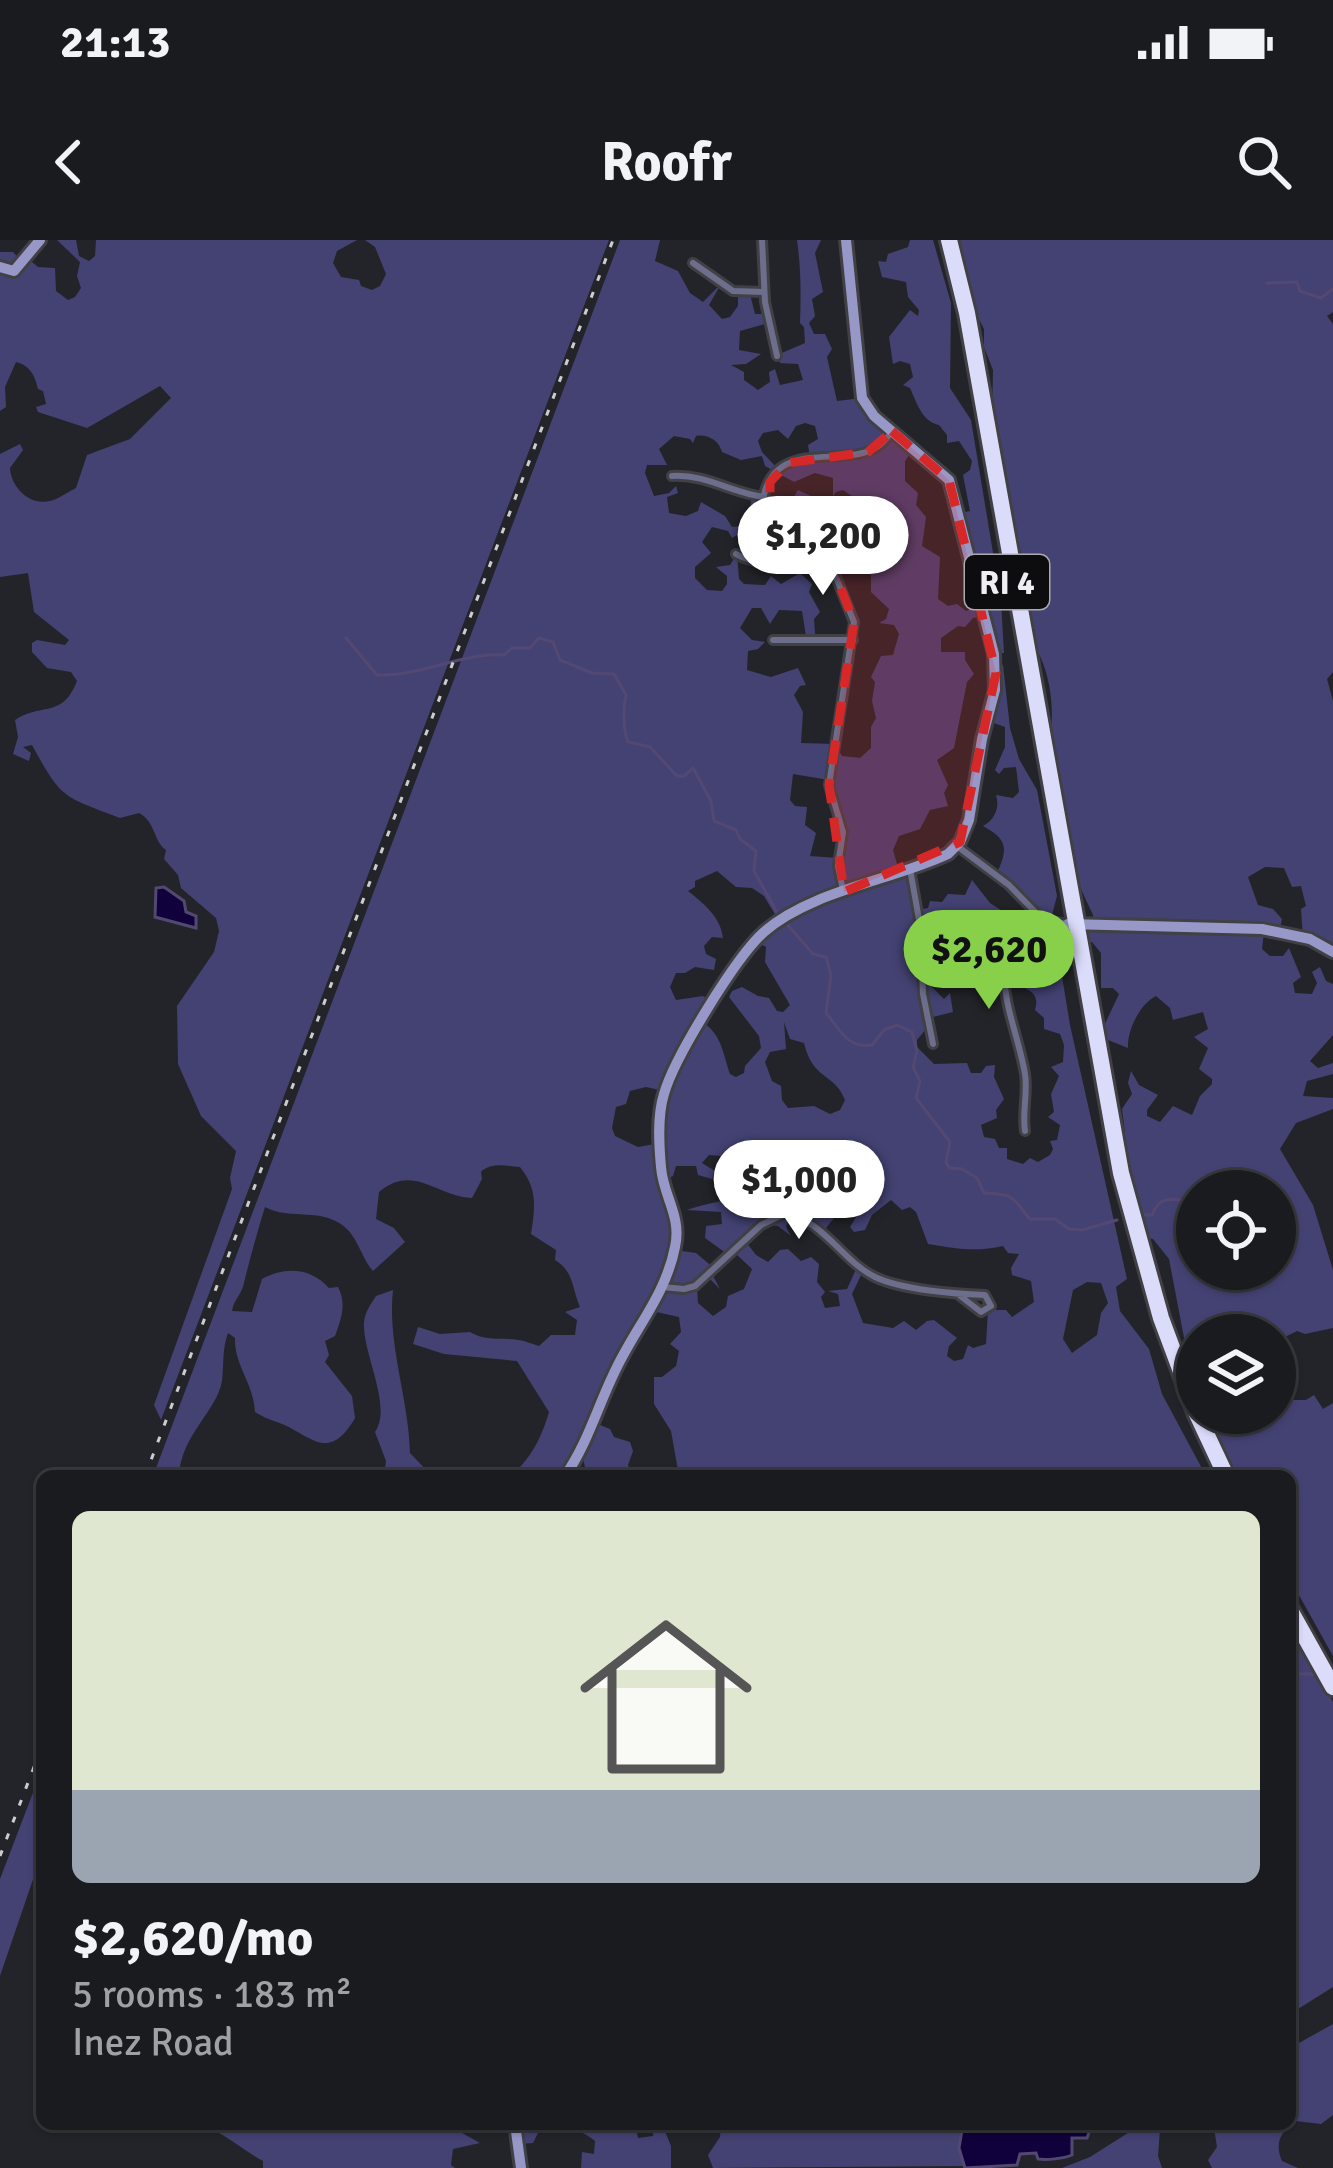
<!DOCTYPE html>
<html lang="en">
<head>
<meta charset="utf-8">
<style>
	:root { --surface:#1a1b1f; --page:#232428; --text:#f1f3f6; --muted:#9fa1a4; --line:#38393d; --accent:#88cf4a }
	body { margin:0; font-family:Signika,sans-serif; background:var(--page); color:var(--text); height:100vh; display:flex; flex-direction:column; font-size:45px; white-space:nowrap }
	* { box-sizing:border-box; margin:0 }
	p { font-size:39px; color:var(--muted) }
	.icon { flex:none; width:66px; height:66px; fill:none; stroke:currentColor; stroke-width:2; stroke-linecap:round; stroke-linejoin:round }
	.map { position:relative; flex:1; overflow:hidden }
	.sheet { position:absolute; left:36px; top:1230px; width:1260px; height:660px; display:flex; flex-direction:column; background:var(--surface); border-radius:18px; box-shadow:0 3px 9px #0004,0 0 0 3px var(--line) }
	.sheet>* { flex:none }
	.tools { position:absolute; left:1176px; top:930px; display:grid; gap:24px }
	.tools a { display:grid; place-items:center; width:120px; height:120px; border-radius:50%; background:var(--surface); box-shadow:0 3px 9px #0004,0 0 0 3px var(--line); font-size:60px }
	.price { position:absolute; translate:-50% -102px; padding:0 27px; border-radius:42px; background:#fff; color:#222; font-size:39px; line-height:78px; filter:drop-shadow(0 3px 6px #0008) }
	.price::after { content:''; position:absolute; left:50%; top:72px; width:36px; height:27px; margin-left:-18px; background:inherit; clip-path:polygon(0 0,100% 0,50% 100%) }
	.price.current { background:var(--accent); color:#111 }
	ul { padding:0; list-style:none }
	li { display:grid; align-content:center; gap:24px; height:636px; padding:0 36px }
	li+li { border-top:3px solid var(--line) }
	li span { display:grid; place-items:center; height:372px; border-radius:18px; color:#555 }
	li>.icon { margin-inline-start:auto }
	span .icon { width:216px; height:216px; fill:#fffc; stroke-width:1 }
	li b { font-size:51px }
	.status { display:flex; justify-content:space-between; align-items:center; height:84px; padding:0 60px; background:var(--surface); direction:ltr }
	.status svg { height:33px; fill:currentColor }
	header { display:flex; justify-content:space-between; align-items:center; height:156px; padding:0 36px; background:var(--surface); font-size:54px; font-weight:700 }
	.map>svg:first-child { display:block }
	.green { fill:#434273; fill-rule:evenodd }
	.water { fill:#10003b; stroke:#534872; stroke-width:3 }
	.lines { fill:none; stroke-linecap:round; stroke-linejoin:round }
	.stream { stroke:#534872; stroke-width:3 }
	.street-casing { stroke:#404045; stroke-width:12 }
	.secondary-casing { stroke:#404045; stroke-width:16 }
	.highway-casing { stroke:#404045; stroke-width:22 }
	.street { stroke:#6d6e8c; stroke-width:6 }
	.secondary { stroke:#9798c8; stroke-width:10 }
	.highway { stroke:#dadcfa; stroke-width:16 }
	.rail { stroke:#cdcdd1; stroke-width:3; stroke-dasharray:6 12; stroke-linecap:butt }
	.marked { fill:#d62828; fill-opacity:0.2; stroke:#d62828; stroke-width:9; stroke-dasharray:24 15; stroke-linejoin:round }
	.labels { text-anchor:middle; stroke-width:12; stroke-linejoin:round; paint-order:stroke }
	.shield { fill:#0d0d0f; stroke:#ababaf; stroke-width:3 }
	.shield-label { font-size:33px; font-weight:bold; fill:#efeff3 }
</style>
</head>
<body>
<div class="status"><b>21:13</b><svg viewBox="0 0 49 12"><path d="M0 12V9h3v3zM5 12V6h3v6zM10 12V3h3v9zM15 12V0h3v12zM26 1h20v11H26zM47 4h2v5h-2z"/></svg></div>
<header><svg class="icon" aria-label="back" viewBox="0 0 24 24"><path d="M15 5l-7 7 7 7"/></svg>Roofr<svg class="icon" aria-label="search" viewBox="0 0 24 24"><circle cx="10" cy="10" r="6"/><path d="M15 15l6 6"/></svg></header>
<div class="map">
<svg width="1333" height="1928" viewBox="0 0 1333 1928">
	<rect width="100%" height="100%" fill="#232429"/>
	<path class="green" d="M 57,0 L 76,0 L 79,16 L 89,21 L 95,16 L 96,0 L 357,0 L 337,11 L 333,23 L 341,37 L 359,40 L 361,46 L 372,50 L 380,46 L 386,34 L 375,7 L 365,0 L 609,0 L 161,1180 L 154,1165 L 232,949 L 230,938 L 236,911 L 201,876 L 178,824 L 177,766 L 214,712 L 219,691 L 216,678 L 181,648 L 178,635 L 164,619 L 166,610 C 153,601 156,582 139,573 L 120,578 C 63,556 62,560 32,505 L 23,507 L 31,513 L 29,521 L 13,514 L 18,497 L 15,480 C 43,462 62,479 77,441 L 71,432 L 47,428 L 32,412 L 32,403 L 37,400 L 65,405 L 69,400 L 34,372 L 28,333 L 0,337 L 0,214 L 20,204 L 23,210 L 10,228 C 11,247 29,266 50,261 C 57,260 69,251 76,248 L 87,215 L 130,199 L 171,158 L 160,146 L 87,188 L 38,172 L 36,167 L 46,164 L 43,151 L 38,149 C 35,136 30,125 16,122 L 5,147 L 6,167 L 0,171 L 0,12 L 13,12 L 22,22 L 27,18 L 38,27 L 55,28 L 56,51 L 68,60 L 75,57 L 81,48 L 77,36 L 80,22 Z
		M 620,0 L 660,0 L 655,21 L 678,31 L 690,53 L 703,62 L 721,44 L 709,65 L 722,79 L 730,77 L 738,66 L 738,53 L 750,54 L 755,74 L 767,74 L 768,83 L 740,91 L 739,110 L 761,114 L 746,124 L 731,125 L 744,132 L 744,140 L 758,150 L 770,142 L 769,132 L 775,129 L 780,145 L 803,140 L 798,124 L 780,123 L 777,115 L 805,103 L 804,87 L 800,83 C 801,55 801,27 797,0 L 821,0 L 815,13 L 823,52 L 812,59 L 815,76 L 809,83 L 814,94 L 825,94 L 832,109 L 827,117 L 837,161 L 862,158 L 914,208 L 905,221 L 905,241 L 918,253 L 916,265 L 926,277 L 922,306 L 940,317 L 938,359 L 948,366 L 957,364 L 966,371 L 982,364 L 961,273 L 970,271 L 963,235 L 970,230 L 972,221 L 959,201 L 947,203 L 947,195 L 939,185 C 922,182 916,161 910,148 L 903,145 L 913,137 L 910,124 L 900,121 L 893,124 L 889,97 L 910,70 L 918,76 L 919,70 L 908,57 L 906,42 L 882,37 L 878,21 L 886,22 L 888,14 L 908,7 L 910,0 L 933,0 L 951,63 L 950,148 L 971,180 L 1001,361 L 1004,413 L 994,413 L 984,376 L 973,378 L 965,387 L 958,386 L 941,398 L 941,412 L 965,412 L 965,420 L 974,434 L 967,442 L 954,508 L 937,520 L 948,545 L 944,553 L 948,566 L 930,570 L 920,589 L 899,596 L 893,610 L 899,631 L 909,630 L 913,650 L 911,657 L 917,670 L 928,668 L 930,661 L 942,662 L 948,654 L 965,655 L 972,640 L 990,663 L 1010,676 L 1008,691 L 983,687 L 981,710 L 969,714 L 962,737 L 950,727 L 930,745 L 944,759 L 950,753 L 953,772 L 929,778 L 930,784 L 917,800 L 917,807 L 934,824 L 967,823 L 971,833 L 981,833 L 986,826 L 995,825 L 994,837 L 1004,859 L 996,870 L 997,878 L 981,885 L 984,897 L 995,899 L 999,908 L 1007,908 L 1007,919 L 1023,924 L 1030,918 L 1038,922 L 1050,915 L 1053,909 L 1050,901 L 1057,900 L 1060,885 L 1048,877 L 1054,872 L 1051,854 L 1059,836 L 1051,827 L 1063,822 L 1064,805 L 1060,794 L 1044,789 L 1044,778 L 1035,770 C 1039,756 1033,752 1023,747 L 1031,740 L 1027,723 L 1045,719 L 1043,705 L 1021,690 L 1036,675 L 996,635 C 1009,608 1007,599 983,586 C 995,580 1000,567 996,555 L 1013,558 L 1019,552 L 1016,527 L 1004,528 L 999,534 L 995,530 L 1005,507 L 1005,487 L 988,481 L 995,424 L 1003,425 L 1010,488 L 1019,519 L 1037,550 L 1057,656 L 1052,675 L 1070,785 L 1127,1039 L 1116,1047 L 1120,1071 L 1149,1109 L 1162,1154 L 1206,1236 L 679,1236 L 671,1191 L 654,1164 L 654,1137 L 662,1137 L 676,1126 L 679,1111 L 670,1104 L 681,1092 L 679,1077 L 652,1071 L 626,1109 L 595,1183 L 610,1189 L 614,1197 L 630,1202 L 633,1211 L 628,1225 L 632,1236 L 587,1236 L 582,1214 L 565,1236 L 511,1236 C 531,1218 541,1199 549,1172 L 517,1121 L 444,1114 L 413,1104 L 418,1087 L 440,1094 L 470,1092 C 486,1102 503,1097 519,1100 C 526,1101 532,1104 539,1106 L 551,1095 L 575,1095 L 577,1080 L 565,1072 L 580,1067 C 572,1049 574,1031 555,1020 L 556,1010 L 531,994 C 535,968 538,949 520,927 C 507,926 491,922 481,932 L 482,939 L 472,958 C 437,957 414,923 379,952 L 376,979 L 394,988 L 405,1002 L 373,1031 C 362,1019 359,1001 347,989 C 323,966 290,981 265,967 C 257,993 250,1018 244,1043 C 242,1054 234,1059 232,1071 L 252,1072 L 262,1039 C 286,1026 311,1028 329,1048 L 338,1047 C 347,1064 341,1079 335,1096 L 325,1101 L 329,1115 L 325,1122 L 352,1156 L 355,1178 C 329,1223 311,1196 282,1184 C 272,1180 264,1178 255,1172 C 254,1144 234,1125 235,1098 L 228,1093 C 222,1109 224,1124 222,1141 C 217,1171 181,1195 179,1236 L 153,1236 ZM 805,183 L 815,186 L 818,199 L 808,205 L 810,217 L 777,228 L 762,212 L 758,201 L 763,193 L 778,190 L 788,199 L 796,186 ZM 674,196 L 690,199 L 693,203 L 696,196 C 707,194 719,200 722,212 L 741,220 L 762,216 L 765,226 L 794,242 L 815,233 L 833,238 L 833,256 L 811,256 L 798,250 L 792,260 L 815,264 L 820,275 L 836,252 L 843,250 L 859,261 L 861,267 L 853,279 L 841,279 L 821,306 L 827,313 L 848,303 L 858,305 L 871,329 L 871,352 L 889,369 L 886,379 L 879,383 L 894,385 L 899,394 L 893,415 L 881,416 L 871,437 L 875,442 L 872,461 L 876,478 L 871,487 L 871,508 L 860,518 L 842,516 L 835,504 L 801,503 L 803,472 L 794,455 L 800,446 L 806,445 L 798,428 L 771,437 L 747,430 L 748,411 L 758,409 L 765,402 L 752,400 L 740,388 L 752,368 L 761,368 L 770,384 L 779,370 L 802,371 L 806,396 L 815,394 L 814,379 L 820,372 L 809,352 L 812,344 L 800,333 L 781,344 L 771,336 L 765,345 L 744,344 L 739,339 L 737,314 L 730,325 L 716,327 L 727,336 L 727,344 L 722,351 L 707,350 L 695,338 L 695,327 L 711,313 L 702,302 L 712,287 L 728,291 L 732,298 L 768,277 L 764,256 L 752,256 L 748,281 L 742,286 L 732,287 L 725,276 L 701,262 L 698,271 L 686,276 L 669,273 L 667,257 L 678,253 L 676,246 L 669,253 L 654,256 L 645,233 L 647,225 L 667,225 L 659,209 ZM 793,534 L 829,540 L 842,593 L 838,618 L 810,616 L 816,593 L 805,585 L 807,567 L 795,566 L 790,560 ZM 717,631 L 736,647 L 752,648 L 764,656 L 779,681 L 757,702 L 766,707 L 765,722 L 790,765 L 783,772 L 777,771 L 769,758 L 758,756 L 742,747 L 732,751 L 729,757 L 759,796 L 761,808 L 745,826 L 744,833 L 736,837 L 730,834 C 723,814 722,794 702,782 L 713,762 L 703,756 L 676,760 L 670,747 L 676,733 L 685,733 L 695,727 L 714,730 L 716,719 L 706,714 L 704,706 L 712,697 L 723,698 C 721,677 703,663 688,651 L 695,647 L 695,641 ZM 784,782 L 790,799 L 804,803 C 813,841 834,832 845,860 L 840,870 L 830,874 L 814,866 L 788,868 L 782,860 L 781,846 L 772,841 L 765,822 L 770,812 L 786,809 ZM 646,847 L 664,851 L 660,903 L 638,907 L 615,896 L 612,888 L 616,867 L 626,864 L 630,851 ZM 709,915 L 734,917 L 746,933 L 750,951 C 729,962 704,963 687,970 L 721,972 L 722,984 L 706,986 L 705,998 L 730,1016 L 735,1013 L 752,1029 L 744,1049 L 728,1056 L 726,1067 L 713,1076 L 698,1063 L 697,1047 L 708,1037 L 720,1049 L 712,1034 L 715,1029 L 696,1013 L 675,1010 L 676,976 L 664,940 L 673,936 L 676,926 L 696,926 L 698,935 L 712,939 L 715,931 L 702,923 ZM 813,918 L 835,937 L 830,950 L 821,951 L 805,981 L 821,994 L 844,966 L 838,960 L 844,947 L 863,957 L 861,969 L 850,987 L 854,992 L 865,990 L 872,975 L 891,960 L 902,970 L 910,967 L 916,972 L 928,1004 C 957,1009 977,1012 1003,1006 L 1008,1013 L 1019,1014 L 1011,1028 L 1012,1035 L 1031,1041 L 1034,1062 L 1012,1077 L 1006,1070 L 988,1070 L 986,1104 L 973,1108 L 968,1105 L 963,1119 L 954,1121 L 947,1116 L 949,1106 L 957,1098 L 934,1080 L 927,1081 L 916,1090 L 904,1081 L 893,1088 L 863,1083 L 852,1054 L 863,1031 L 857,1027 L 847,1049 L 828,1051 L 838,1054 L 840,1066 L 825,1068 L 821,1057 L 825,1052 L 817,1042 L 819,1024 L 811,1017 L 801,1021 L 788,1009 L 780,1010 L 768,1022 L 756,1015 L 746,1002 L 764,984 L 778,986 L 791,996 L 786,987 L 790,976 L 776,976 L 776,968 L 784,963 L 796,966 L 807,943 L 792,936 L 802,920 ZM 1087,1042 L 1101,1043 L 1108,1063 L 1101,1073 L 1097,1095 L 1072,1113 L 1063,1099 L 1073,1050 Z
		M 960,0 L 1333,0 L 1333,72 L 1327,76 L 1333,84 L 1333,432 L 1327,439 L 1333,461 L 1333,712 L 1303,698 L 1301,669 L 1306,666 L 1301,646 L 1292,647 L 1284,628 L 1265,627 L 1248,637 L 1258,665 L 1273,669 L 1282,679 L 1279,693 L 1264,692 L 1262,709 L 1270,716 L 1283,716 L 1289,708 L 1301,737 L 1293,743 L 1295,753 L 1312,754 L 1317,743 L 1312,732 L 1320,727 L 1326,741 L 1333,744 L 1333,795 L 1310,821 L 1318,828 L 1333,823 L 1333,834 L 1307,841 L 1303,856 L 1333,858 L 1333,869 L 1296,883 L 1280,909 L 1313,965 L 1333,1030 L 1333,1088 L 1305,1094 L 1297,1091 L 1281,1099 L 1275,1115 L 1275,1095 L 1197,1095 L 1197,1156 L 1186,1126 L 1189,1124 L 1169,1019 L 1153,999 L 1143,997 L 1121,896 L 1125,893 L 1122,869 L 1132,854 L 1128,843 L 1131,831 L 1139,845 L 1158,855 L 1147,870 L 1147,876 L 1160,882 L 1173,866 L 1192,875 L 1200,856 L 1212,844 L 1212,839 L 1199,829 L 1208,808 L 1194,797 L 1208,789 L 1203,772 L 1173,780 L 1170,768 L 1156,756 C 1140,764 1127,790 1128,808 L 1103,798 L 1103,788 L 1119,754 L 1113,748 L 1101,748 L 1101,713 L 1092,702 L 1086,702 L 1082,684 L 1093,683 L 1093,675 L 1073,632 L 1050,495 C 1055,470 1050,431 1036,409 L 992,180 L 993,130 L 984,107 L 984,89 L 971,64 ZM 1197,951 L 1275,951 L 1275,1029 L 1197,1029 Z
		M 393,1050 C 387,1104 409,1159 410,1213 L 432,1236 L 384,1236 L 386,1221 L 375,1192 C 393,1166 362,1113 364,1082 C 365,1072 371,1064 376,1056 Z
		M 1314,1155 L 1323,1169 L 1333,1163 L 1333,1416 L 1290,1339 L 1290,1236 L 1235,1236 L 1204,1173 L 1279,1173 L 1288,1160 L 1306,1160 Z
		M 1290,1382 L 1333,1462 L 1333,1747 L 1290,1774 Z
		M 42,1529 L 42,1613 L 0,1736 L 0,1639 Z
		M 1333,1784 L 1333,1875 L 1321,1884 L 1296,1881 C 1281,1892 1274,1902 1282,1921 L 1298,1928 L 1212,1928 L 1208,1920 L 1217,1907 L 1214,1888 L 1217,1884 L 1290,1884 L 1290,1808 Z
		M 198,1884 L 446,1884 L 480,1903 L 453,1909 L 451,1925 L 455,1928 L 263,1928 L 263,1921 C 239,1908 223,1891 198,1884 Z
		M 515,1884 L 635,1884 L 638,1898 L 653,1896 L 654,1884 L 662,1884 L 671,1906 L 671,1928 L 581,1928 L 582,1912 L 594,1914 L 595,1901 C 577,1886 560,1886 539,1891 L 533,1903 L 518,1904 Z
		M 721,1884 L 885,1884 L 885,1889 L 899,1891 L 902,1884 L 963,1884 L 961,1911 L 965,1926 L 713,1928 L 708,1915 L 720,1897 Z
		M 1142,1884 L 1160,1889 L 1158,1916 L 1162,1928 L 1062,1928 L 1090,1917 Z"/>
	<path class="water" d="M 164,647 L 184,661 L 186,672 L 196,676 L 196,688 L 155,677 L 156,648 Z
		M 963,1884 L 1092,1884 L 1087,1898 L 1072,1898 L 1072,1915 C 1063,1919 1046,1920 1038,1919 L 1036,1913 L 1020,1914 L 1017,1925 L 965,1928 L 959,1908 Z"/>
	<g class="lines">
		<path class="stream" d="M 1267,43 L 1297,42 L 1300,51 L 1321,58 L 1333,49
			M 346,398 L 377,435 C 421,437 462,412 504,415 L 512,408 L 530,408 L 539,398 L 553,402 L 560,420 L 592,433 L 614,434 L 626,455 C 623,469 623,489 628,502 L 650,507 L 677,536 L 684,536 L 693,528 L 711,561 L 714,581 L 736,590 L 740,599 L 756,611 L 754,631 L 779,676
			M 786,683 L 813,714 L 826,717 L 831,735 L 826,773 C 840,790 848,809 872,805 L 884,790 L 897,785 L 912,792 L 917,811 L 913,827 L 920,841 L 916,858 L 950,902 L 946,922 L 949,928 L 962,929 L 977,938 L 984,953 C 1016,954 1012,958 1030,979 L 1055,979 L 1069,989 L 1082,990 L 1117,980
			M 1141,975 L 1152,975 C 1161,951 1177,962 1197,961
			M 1290,1419 L 1299,1434 L 1315,1434"/>
		<defs>
			<path id="street" d="M 762,0 L 765,62 L 777,116
				M 693,23 L 733,51 L 764,52
				M 672,236 C 707,234 731,253 764,257
				M 736,314 C 760,328 783,320 794,296
				M 773,400 L 853,400
				M 957,606 L 1009,645 L 1043,680 L 1068,684
				M 910,629 L 920,685 L 923,754 L 933,804
				M 843,650 L 838,626 L 843,592 L 829,545 L 854,382 L 825,310 C 809,299 788,299 775,285 C 765,276 761,264 765,251 C 779,206 829,222 863,213 C 876,210 885,202 892,191
				M 1025,891 C 1022,872 1028,853 1025,834 C 1015,774 978,721 1038,675
				M 662,1047 L 684,1049 L 695,1046 L 761,985 L 784,974 C 822,978 842,1021 875,1037 C 902,1050 956,1054 985,1055 L 991,1066 L 981,1072 L 959,1055"/>
			<path id="secondary" d="M 0,27 L 14,31 L 40,0
				M 1068,684 L 1262,689 L 1310,699 L 1333,712
				M 565,1236 C 588,1203 598,1165 616,1129 C 636,1087 666,1054 675,1007 C 682,976 663,956 661,927 C 659,905 657,876 664,854 C 674,818 736,717 764,692 C 810,651 893,640 948,614 L 960,602 L 969,580 L 982,499 L 995,450 L 994,414 L 949,240 L 874,176 L 862,158 L 846,0
				M 515,1884 L 521,1928"/>
			<path id="highway" d="M 949,0 L 967,73 L 1121,933 L 1161,1078 L 1196,1172 L 1226,1236
				M 1290,1370 L 1333,1447"/>
		</defs>
		<use href="#street" class="street-casing"/>
		<use href="#secondary" class="secondary-casing"/>
		<use href="#highway" class="highway-casing"/>
		<use href="#street" class="street"/>
		<use href="#secondary" class="secondary"/>
		<use href="#highway" class="highway"/>
		<path class="rail" d="M 145,1236 L 613,0
			M 0,1616 L 42,1506"/>
	</g>
	<path class="marked" d="M 892,191 L 949,240 L 996,433 L 960,602 L 844,652 L 829,545 L 854,382 L 826,311 L 770,280 L 770,242 L 788,223 L 868,212 Z"/>
	<g class="labels">
		<rect class="shield" x="965" y="315" width="84" height="54" rx="9"/>
		<g class="shield-label">
			<text x="1007" y="354">RI 4</text>
		</g>
	</g>
</svg>
<div class="tools">
<a><svg class="icon" aria-label="locate" viewBox="0 0 24 24"><circle cx="12" cy="12" r="6"/><path d="M12 2v4M12 18v4M2 12h4M18 12h4"/></svg></a>
<a><svg class="icon" aria-label="layers" viewBox="0 0 24 24"><path d="M12 4l9 5-9 5-9-5zM3 14l9 5 9-5"/></svg></a>
</div>
<b class="price" style="left:823px;top:358px">$1,200</b>
<b class="price current" style="left:989px;top:772px">$2,620</b>
<b class="price" style="left:799px;top:1002px">$1,000</b>
<section class="sheet">
<ul>
<li><span style="background:linear-gradient(#dfe7d0 75%,#9aa5b1 0)"><svg class="icon" aria-label="home" viewBox="0 0 24 24"><path d="M3 11l9-7 9 7M6 9v11h12V9"/></svg></span><div><b>$2,620/mo</b><p>5 rooms · 183 m²</p><p>Inez Road</p></div></li>
</ul>
</section>
</div>
</body>
</html>
